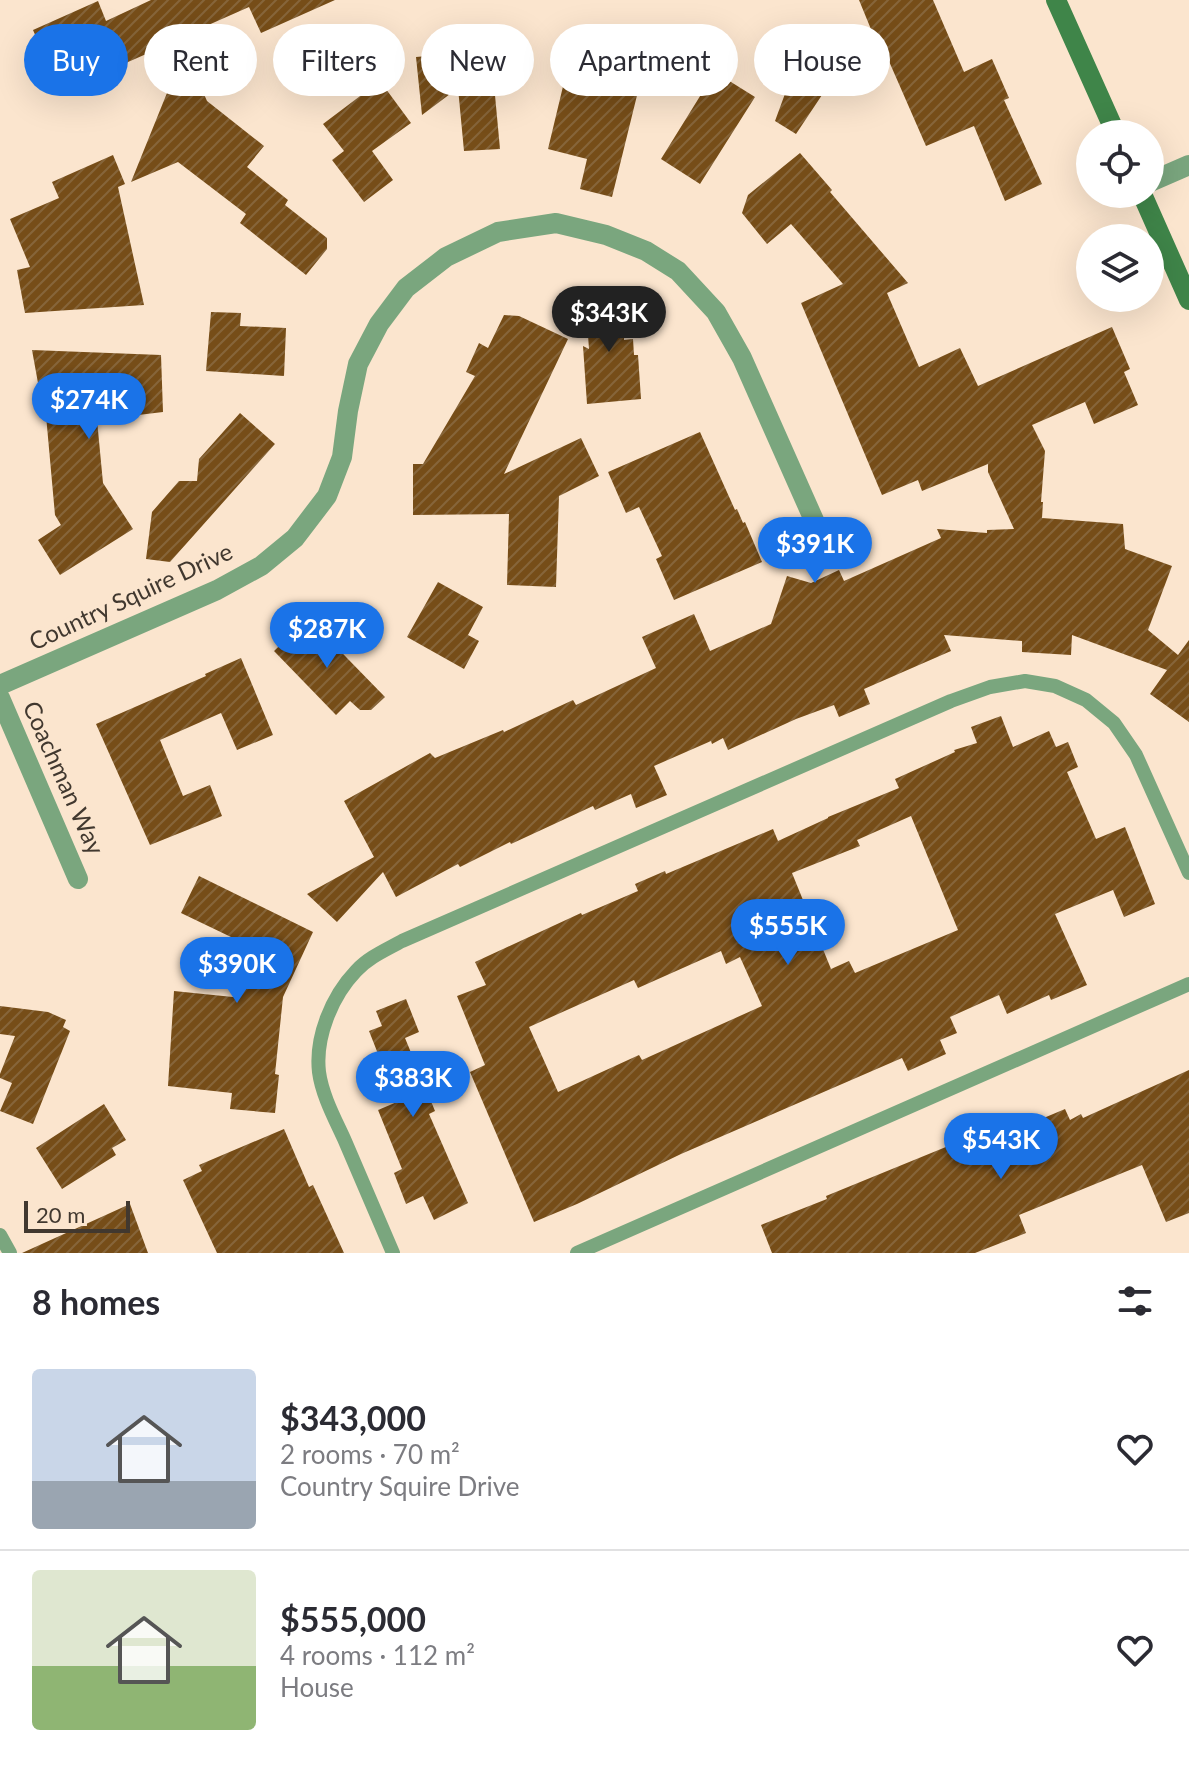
<!DOCTYPE html>
<html lang="en">
<head>
<meta charset="utf-8">
<style>
	:root { --surface:#fff; --page:#f7f7f7; --text:#2b2b33; --muted:#7c7c81; --line:#e1e1e2; --accent:#1a73e8 }
	body { margin:0; font-family:Lato,sans-serif; background:var(--page); color:var(--text); height:100vh; display:flex; flex-direction:column; font-size:30px; white-space:nowrap }
	* { box-sizing:border-box; margin:0 }
	p { font-size:26px; color:var(--muted) }
	.icon { flex:none; width:44px; height:44px; fill:none; stroke:currentColor; stroke-width:2; stroke-linecap:round; stroke-linejoin:round }
	.map { position:relative; height:1253px; overflow:hidden }
	.side { display:flex; flex-direction:column; background:var(--surface); flex:1 }
	.side>* { flex:none }
	.banner { position:absolute; left:24px; top:24px; width:1142px; height:72px; display:flex; gap:16px }
	.buttons { position:absolute; left:1076px; top:120px; display:grid; gap:16px }
	.buttons a { display:grid; place-items:center; width:88px; height:88px; border-radius:50%; background:var(--surface); box-shadow:0 8px 32px #0002; font-size:40px }
	.scale { position:absolute; left:24px; bottom:20px; width:106px; box-sizing:border-box; padding-left:8px; border:4px solid #41382f; border-top:0; font-size:22px; line-height:28px; white-space:nowrap; color:#41382f; -webkit-text-stroke:6px #fbe5ce; paint-order:stroke }
	.price { position:absolute; translate:-50% -68px; padding:0 18px; border-radius:28px; background:var(--accent); color:#fff; font-size:26px; line-height:52px; filter:drop-shadow(0 2px 4px #0008) }
	.price::after { content:''; position:absolute; left:50%; top:48px; width:24px; height:18px; margin-left:-12px; background:inherit; clip-path:polygon(0 0,100% 0,50% 100%) }
	.price.current { background:#222; color:#fff }
	ul { padding:0; list-style:none }
	li { display:flex; align-items:center; gap:24px; height:200px; padding:0 32px }
	li+li { border-top:2px solid var(--line) }
	li span { display:grid; place-items:center; flex:none; width:224px; height:160px; border-radius:8px; color:#555 }
	li>.icon { margin-inline-start:auto }
	span .icon { width:96px; height:96px; fill:#fffc; stroke-width:1 }
	li b { font-size:34px }
	h2 { display:flex; justify-content:space-between; align-items:center; height:96px; padding:0 32px; font-size:34px }
	.pill { padding:0 28px; border-radius:36px; background:var(--surface); box-shadow:0 8px 32px #0002; font-size:28px; line-height:72px }
	.pill.current { background:var(--accent); color:#fff }
	.map>svg:first-child { display:block }
	.building { fill:url(#building-hatch); fill-rule:evenodd }
	.lines { fill:none; stroke-linecap:round; stroke-linejoin:round }
	.lane { stroke:#7aa67e; stroke-width:14 }
	.street { stroke:#7aa67e; stroke-width:20 }
	.secondary { stroke:#3f8549; stroke-width:20 }
	.labels { text-anchor:middle; stroke-width:8; stroke-linejoin:round; paint-order:stroke }
	.street-label { font-size:24px; fill:#41382f; stroke:#fbe5ce }
</style>
</head>
<body>
<div class="map">
<svg width="1189" height="1253" viewBox="0 0 1189 1253">
	<defs>
		<pattern id="building-hatch" width="6" height="6" patternUnits="userSpaceOnUse" patternTransform="scale(2)"><rect width="6" height="6" fill="#764d18"/><path d="M-1 1l2-2M0 6l6-6M5 7l2-2" fill="none" stroke="#86653a"/></pattern>
	</defs>
	<rect width="100%" height="100%" fill="#fbe5ce"/>
	<path class="building" d="M 151,0 L 335,0 L 261,33 L 249,7 L 179,38 L 207,101 L 264,146 L 247,167 L 288,200 L 285,205 L 327,238 L 327,249 L 306,275 L 240,223 L 246,214 L 178,162 L 131,182 L 169,88 L 153,51 L 60,92 L 33,30 L 98,1 L 106,21 Z
		M 859,0 L 933,0 L 964,72 L 992,59 L 1009,98 L 1004,100 L 1042,184 L 1005,201 L 974,126 L 926,146 L 888,59 L 884,61 Z
		M 460,53 L 461,63 L 498,59 L 492,63 L 500,149 L 464,151 L 458,88 L 422,115 L 416,57 Z
		M 571,53 L 643,71 L 612,197 L 580,189 L 587,159 L 548,149 Z
		M 715,72 L 755,97 L 700,184 L 661,159 Z
		M 793,72 L 824,92 L 796,134 L 775,121 Z
		M 380,81 L 411,123 L 372,151 L 393,180 L 364,202 L 332,160 L 344,151 L 323,124 Z
		M 800,153 L 832,190 L 830,192 L 908,283 L 887,293 L 919,367 L 960,348 L 978,386 L 1112,327 L 1130,369 L 1124,372 L 1138,405 L 1094,424 L 1085,402 L 1032,425 L 1045,451 L 1041,502 L 1043,502 L 1042,518 L 1123,524 L 1125,549 L 1172,566 L 1148,630 L 1178,655 L 1189,640 L 1189,722 L 1150,694 L 1167,670 L 1072,635 L 1071,655 L 1022,652 L 1022,641 L 944,635 L 951,651 L 864,689 L 870,704 L 839,717 L 834,705 L 796,719 L 728,750 L 723,738 L 712,744 L 711,741 L 654,766 L 667,795 L 636,808 L 631,794 L 595,810 L 593,806 L 511,844 L 510,842 L 460,867 L 458,864 L 396,897 L 383,872 L 337,922 L 307,894 L 374,857 L 344,801 L 430,753 L 435,758 L 503,730 L 504,732 L 573,700 L 576,705 L 656,668 L 642,637 L 694,614 L 710,651 L 771,624 L 787,576 L 811,583 L 839,570 L 844,581 L 941,538 L 937,529 L 987,533 L 987,530 L 1014,529 L 988,472 L 988,464 L 922,491 L 918,480 L 882,495 L 801,303 L 843,284 L 791,224 L 767,244 L 742,213 L 748,195 Z
		M 113,155 L 125,184 L 118,187 L 144,305 L 25,313 L 17,270 L 30,267 L 10,219 L 59,198 L 52,182 Z
		M 616,292 L 619,332 L 624,332 L 624,340 L 633,339 L 634,355 L 638,355 L 641,399 L 587,404 L 583,346 L 589,349 L 585,294 Z
		M 211,312 L 241,313 L 240,326 L 286,328 L 284,376 L 206,371 Z
		M 504,315 L 519,316 L 568,339 L 504,474 L 581,438 L 599,476 L 559,496 L 556,587 L 507,585 L 509,514 L 413,515 L 413,464 L 423,464 L 475,376 L 466,372 L 479,343 L 488,348 Z
		M 32,350 L 161,355 L 163,412 L 97,420 L 103,483 L 133,529 L 60,575 L 38,540 L 61,525 L 55,515 L 43,382 L 38,383 Z
		M 240,413 L 275,444 L 170,562 L 146,559 L 152,512 L 179,481 L 197,481 L 199,459 Z
		M 700,432 L 735,510 L 737,509 L 743,523 L 745,522 L 762,562 L 674,600 L 656,559 L 662,556 L 639,507 L 626,513 L 608,472 Z
		M 438,582 L 483,607 L 468,635 L 479,641 L 464,669 L 407,637 Z
		M 308,618 L 385,697 L 371,710 L 360,710 L 350,701 L 336,715 L 274,651 Z
		M 241,658 L 273,735 L 237,750 L 221,713 L 160,740 L 183,796 L 210,785 L 222,816 L 150,845 L 96,724 L 206,676 L 205,674 Z
		M 1001,716 L 1013,747 L 1049,731 L 1056,747 L 1068,742 L 1078,767 L 1067,772 L 1096,839 L 1125,827 L 1155,904 L 1124,917 L 1113,890 L 1055,914 L 1087,985 L 1051,1000 L 1049,995 L 1007,1014 L 999,995 L 950,1017 L 957,1033 L 940,1040 L 946,1054 L 908,1071 L 902,1058 L 681,1154 L 577,1204 L 534,1222 L 470,1072 L 485,1065 L 457,996 L 486,985 L 475,962 L 581,913 L 582,915 L 638,891 L 635,884 L 665,871 L 666,874 L 773,829 L 778,841 L 828,818 L 828,817 L 899,788 L 895,779 L 955,752 L 954,750 L 977,743 L 971,727 ZM 911,816 L 958,930 L 855,973 L 849,961 L 831,969 L 792,873 L 860,846 L 857,840 ZM 721,951 L 726,964 L 740,957 L 762,1006 L 642,1060 L 639,1055 L 558,1092 L 529,1027 L 634,980 L 638,988 Z
		M 199,876 L 313,932 L 283,997 L 275,1074 L 279,1075 L 275,1113 L 230,1109 L 232,1093 L 168,1086 L 174,991 L 233,997 L 256,949 L 181,913 Z
		M 406,999 L 419,1032 L 405,1038 L 435,1111 L 429,1114 L 468,1203 L 434,1220 L 423,1196 L 406,1204 L 394,1173 L 402,1169 L 378,1110 L 397,1102 L 369,1031 L 382,1026 L 376,1011 Z
		M 0,1006 L 48,1012 L 66,1020 L 63,1027 L 70,1031 L 33,1124 L 0,1111 L 12,1083 L 0,1078 L 0,1074 L 15,1036 L 0,1034 Z
		M 1189,1070 L 1189,1213 L 1166,1222 L 1142,1165 L 1019,1215 L 1026,1233 L 975,1253 L 772,1253 L 761,1225 L 827,1199 L 826,1196 L 985,1131 L 988,1137 L 1018,1123 L 1020,1128 L 1065,1109 L 1070,1120 L 1081,1114 L 1083,1118 Z
		M 104,1104 L 126,1140 L 112,1148 L 116,1155 L 62,1189 L 36,1148 Z
		M 284,1129 L 309,1187 L 313,1185 L 344,1253 L 217,1253 L 183,1180 L 202,1171 L 199,1165 Z
		M 130,1204 L 148,1253 L 22,1253 Z"/>
	<g class="lines">
		<path class="lane" d="M 0,1235 L 10,1253
			M 393,1253 C 377,1216 361,1178 345,1141 C 335,1119 322,1095 319,1072 C 315,1037 332,996 356,971 C 369,957 386,950 402,941 L 951,701 L 990,687 L 1025,681 L 1055,686 L 1086,700 L 1114,723 L 1136,755 L 1189,873
			M 577,1253 L 1189,984"/>
		<path class="street" d="M 1150,182 L 1189,165
			M 0,685 L 217,590 L 261,566 L 295,538 L 327,496 L 342,457 L 348,411 L 358,364 L 379,324 L 406,288 L 446,257 L 498,232 L 556,223 L 606,235 L 646,251 L 678,271 L 716,312 L 742,358 L 825,545
			M 0,698 L 78,879"/>
		<path class="secondary" d="M 1056,0 L 1116,134
			M 1142,194 L 1189,300"/>
	</g>
	<g class="labels">
		<g class="street-label">
			<text transform="translate(131 597) rotate(-25)" y="8">Country Squire Drive</text>
			<text transform="translate(63 778) rotate(66)" y="8">Coachman Way</text>
		</g>
	</g>
</svg>
<div class="buttons">
<a><svg class="icon" aria-label="locate" viewBox="0 0 24 24"><circle cx="12" cy="12" r="6"/><path d="M12 2v4M12 18v4M2 12h4M18 12h4"/></svg></a>
<a><svg class="icon" aria-label="layers" viewBox="0 0 24 24"><path d="M12 4l9 5-9 5-9-5zM3 14l9 5 9-5"/></svg></a>
</div>
<div class="scale">20 m</div>
<b class="price current" style="left:609px;top:354px">$343K</b>
<b class="price" style="left:89px;top:441px">$274K</b>
<b class="price" style="left:815px;top:585px">$391K</b>
<b class="price" style="left:327px;top:670px">$287K</b>
<b class="price" style="left:788px;top:967px">$555K</b>
<b class="price" style="left:237px;top:1005px">$390K</b>
<b class="price" style="left:413px;top:1119px">$383K</b>
<b class="price" style="left:1001px;top:1181px">$543K</b>
<div class="banner">
<a class="pill current">Buy</a>
<a class="pill">Rent</a>
<a class="pill">Filters</a>
<a class="pill">New</a>
<a class="pill">Apartment</a>
<a class="pill">House</a>
</div>
</div>
<section class="side">
<h2>8 homes<svg class="icon" aria-label="filters" viewBox="0 0 24 24"><path d="M4 7h16M4 17h16"/><circle cx="9" cy="7" r="2"/><circle cx="15" cy="17" r="2"/></svg></h2>
<ul>
<li><span style="background:linear-gradient(#c9d6e8 70%,#9aa5b1 0)"><svg class="icon" aria-label="home" viewBox="0 0 24 24"><path d="M3 11l9-7 9 7M6 9v11h12V9"/></svg></span><div><b>$343,000</b><p>2 rooms · 70 m²</p><p>Country Squire Drive</p></div><svg class="icon" aria-label="heart" viewBox="0 0 24 24"><path d="M12 20l-8-8c-3-5 5-10 8-4 3-6 11-1 8 4z"/></svg></li>
<li><span style="background:linear-gradient(#dfe7d0 60%,#8fb573 0)"><svg class="icon" aria-label="home" viewBox="0 0 24 24"><path d="M3 11l9-7 9 7M6 9v11h12V9"/></svg></span><div><b>$555,000</b><p>4 rooms · 112 m²</p><p>House</p></div><svg class="icon" aria-label="heart" viewBox="0 0 24 24"><path d="M12 20l-8-8c-3-5 5-10 8-4 3-6 11-1 8 4z"/></svg></li>
</ul>
</section>
</body>
</html>
